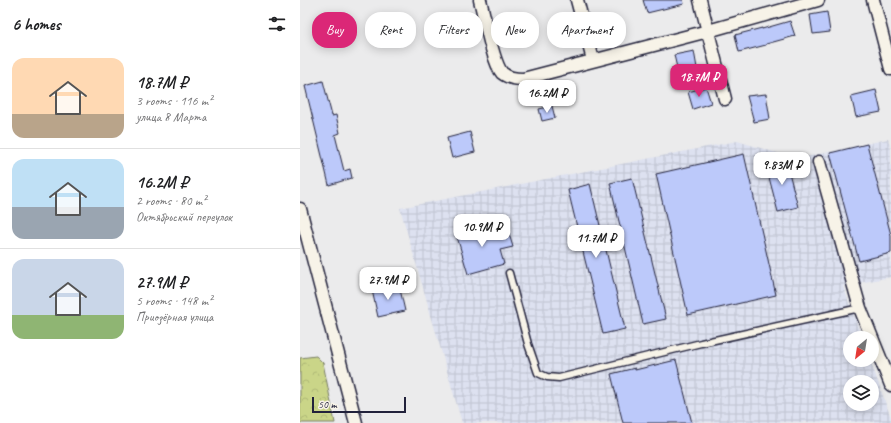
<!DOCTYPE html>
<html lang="en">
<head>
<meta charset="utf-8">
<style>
	:root { --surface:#fff; --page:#f2f2f2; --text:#202124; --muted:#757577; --line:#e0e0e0; --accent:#db2777 }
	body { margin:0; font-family:Caveat,sans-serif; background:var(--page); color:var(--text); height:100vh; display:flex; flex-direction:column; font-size:15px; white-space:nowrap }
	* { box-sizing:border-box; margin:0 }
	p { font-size:13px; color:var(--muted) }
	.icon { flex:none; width:22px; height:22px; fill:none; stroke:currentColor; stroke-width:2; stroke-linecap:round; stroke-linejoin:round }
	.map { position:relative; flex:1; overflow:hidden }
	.panel { display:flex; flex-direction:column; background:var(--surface); width:300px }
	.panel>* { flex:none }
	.hud { position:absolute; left:12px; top:12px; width:380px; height:36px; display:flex; gap:8px }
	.needle { width:26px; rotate:210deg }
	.controls { position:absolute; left:543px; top:331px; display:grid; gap:8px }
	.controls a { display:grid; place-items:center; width:36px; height:36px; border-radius:50%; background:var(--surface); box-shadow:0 2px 10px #0003; font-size:20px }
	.scale { position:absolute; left:12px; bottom:10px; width:94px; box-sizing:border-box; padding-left:4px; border:2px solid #22223b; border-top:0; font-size:11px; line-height:14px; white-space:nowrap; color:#22223b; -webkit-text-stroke:3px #f7f3e8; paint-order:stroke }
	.price { position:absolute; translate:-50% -34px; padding:0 9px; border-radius:8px; background:#fff; color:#222; font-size:13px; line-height:26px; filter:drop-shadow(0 1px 2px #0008) }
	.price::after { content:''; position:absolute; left:50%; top:24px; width:12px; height:9px; margin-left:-6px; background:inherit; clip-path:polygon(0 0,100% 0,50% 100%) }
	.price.selected { background:var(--accent); color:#fff }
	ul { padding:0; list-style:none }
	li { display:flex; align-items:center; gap:12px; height:100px; padding:0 12px }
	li+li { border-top:1px solid var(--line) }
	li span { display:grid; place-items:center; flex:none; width:112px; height:80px; border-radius:12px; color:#555 }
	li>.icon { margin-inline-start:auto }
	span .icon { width:48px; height:48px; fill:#fffc; stroke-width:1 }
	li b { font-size:17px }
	h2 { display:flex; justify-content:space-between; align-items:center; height:48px; padding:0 12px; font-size:17px }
	.chip { padding:0 14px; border-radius:16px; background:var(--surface); box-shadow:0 2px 10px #0003; font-size:14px; line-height:36px }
	.chip.selected { background:var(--accent); color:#fff }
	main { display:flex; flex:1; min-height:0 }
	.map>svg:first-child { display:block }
	.industrial { fill:url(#industrial-grid); fill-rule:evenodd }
	.forest { fill:url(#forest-crowns); stroke:#767c62 }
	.building { fill:#bcc9fa; stroke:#22223b }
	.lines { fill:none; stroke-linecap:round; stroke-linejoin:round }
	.lane-casing { stroke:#22223b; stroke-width:9 }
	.street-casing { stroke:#22223b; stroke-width:15 }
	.lane { stroke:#f7f3e8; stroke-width:6 }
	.street { stroke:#f7f3e8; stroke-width:12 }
</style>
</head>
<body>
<main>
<section class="panel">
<h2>6 homes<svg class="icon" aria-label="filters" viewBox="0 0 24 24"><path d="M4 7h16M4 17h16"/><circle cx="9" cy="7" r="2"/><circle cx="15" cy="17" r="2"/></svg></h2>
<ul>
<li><span style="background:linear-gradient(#ffd9b3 70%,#b9a48a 0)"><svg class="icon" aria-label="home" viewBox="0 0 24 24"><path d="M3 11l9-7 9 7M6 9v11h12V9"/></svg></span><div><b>18.7M ₽</b><p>3 rooms · 116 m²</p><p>улица 8 Марта</p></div></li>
<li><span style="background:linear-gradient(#bfe0f5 60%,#9aa5b1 0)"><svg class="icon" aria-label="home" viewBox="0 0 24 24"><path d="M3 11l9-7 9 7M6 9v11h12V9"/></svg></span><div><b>16.2M ₽</b><p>2 rooms · 80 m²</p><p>Октябрьский переулок</p></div></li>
<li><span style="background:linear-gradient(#c9d6e8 70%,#8fb573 0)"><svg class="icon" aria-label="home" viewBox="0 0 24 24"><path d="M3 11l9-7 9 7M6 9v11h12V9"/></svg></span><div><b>27.9M ₽</b><p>5 rooms · 148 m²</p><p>Приозёрная улица</p></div></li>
</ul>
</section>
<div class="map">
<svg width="591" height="423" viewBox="0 0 591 423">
	<defs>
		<pattern id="industrial-grid" width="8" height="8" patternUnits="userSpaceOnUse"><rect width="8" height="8" fill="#dde1f0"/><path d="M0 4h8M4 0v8" fill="none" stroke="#bdc1cf"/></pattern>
		<pattern id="forest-crowns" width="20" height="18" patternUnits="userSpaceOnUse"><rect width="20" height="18" fill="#cad588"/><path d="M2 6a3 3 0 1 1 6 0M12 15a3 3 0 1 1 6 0" fill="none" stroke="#adb776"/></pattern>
	</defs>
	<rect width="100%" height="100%" fill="#ebebec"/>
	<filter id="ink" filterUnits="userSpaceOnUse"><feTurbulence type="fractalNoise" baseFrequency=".025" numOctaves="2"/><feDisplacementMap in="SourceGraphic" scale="8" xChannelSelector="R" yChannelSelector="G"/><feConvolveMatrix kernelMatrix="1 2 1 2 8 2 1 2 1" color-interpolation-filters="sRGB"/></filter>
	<g filter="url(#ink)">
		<path class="industrial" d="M 588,139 L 591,149 L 591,277 L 543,286 L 562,338 L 550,338 L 550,360 L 570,360 L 591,418 L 591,422 L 162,423 L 100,208 L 437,141 L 497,159 ZM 550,382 L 572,382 L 572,404 L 550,404 Z"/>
		<path class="forest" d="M 16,356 L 23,363 L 35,423 L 0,423 L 0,358 Z"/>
		<path class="building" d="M 343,0 L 383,0 L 384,4 L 347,13 Z
			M 527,12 L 530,32 L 513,34 L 510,15 Z
			M 490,21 L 495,36 L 466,44 L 466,45 L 439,52 L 435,35 L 462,28 L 462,29 Z
			M 394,51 L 397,68 L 378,72 L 374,55 Z
			M 23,81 L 32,116 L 36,115 L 40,133 L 35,135 L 44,171 L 50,169 L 52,178 L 29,185 L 5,86 Z
			M 406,87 L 411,103 L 393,109 L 388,92 Z
			M 576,90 L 581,112 L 556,117 L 551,96 Z
			M 466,94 L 470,119 L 454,122 L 447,96 Z
			M 252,106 L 255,118 L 242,121 L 239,109 Z
			M 170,132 L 175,152 L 152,158 L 147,138 Z
			M 567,144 L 591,235 L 591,253 L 559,261 L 530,153 Z
			M 444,154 L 476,295 L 388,315 L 356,174 Z
			M 486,161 L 498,207 L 478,212 L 466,166 Z
			M 332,178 L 366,319 L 343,324 L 310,183 Z
			M 290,184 L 325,329 L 303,334 L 268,190 Z
			M 193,225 L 197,238 L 209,234 L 213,247 L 200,250 L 204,264 L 168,274 L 155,230 L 170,226 L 172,231 Z
			M 99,285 L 105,311 L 78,317 L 72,290 Z
			M 376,360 L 392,423 L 323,423 L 311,374 L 335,368 L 335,370 Z"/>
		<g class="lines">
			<defs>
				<path id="lane" d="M 209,273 L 228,344 L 238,373 L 247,377 L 259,378 L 401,343 L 560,308"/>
				<path id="street" d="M 180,0 C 184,15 193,63 202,73 C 208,78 216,79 223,79 L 408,31 L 518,0
					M 277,0 L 293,60
					M 400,0 L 425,99
					M 573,0 L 591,69
					M 519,162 L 560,308 L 591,385
					M 0,209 L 56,423"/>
			</defs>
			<use href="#lane" class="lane-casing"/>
			<use href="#street" class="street-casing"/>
			<use href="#lane" class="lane"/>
			<use href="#street" class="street"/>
		</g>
	</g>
</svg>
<div class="controls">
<a><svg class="needle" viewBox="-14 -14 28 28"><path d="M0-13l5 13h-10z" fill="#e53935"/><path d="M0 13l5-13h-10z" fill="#757577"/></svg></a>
<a><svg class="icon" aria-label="layers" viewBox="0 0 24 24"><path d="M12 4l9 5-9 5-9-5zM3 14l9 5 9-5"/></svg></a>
</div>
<div class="scale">50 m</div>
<b class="price selected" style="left:399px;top:98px">18.7M ₽</b>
<b class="price" style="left:247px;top:114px">16.2M ₽</b>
<b class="price" style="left:482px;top:186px">9.83M ₽</b>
<b class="price" style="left:182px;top:248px">10.9M ₽</b>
<b class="price" style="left:296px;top:259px">11.7M ₽</b>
<b class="price" style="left:88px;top:301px">27.9M ₽</b>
<div class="hud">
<a class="chip selected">Buy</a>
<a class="chip">Rent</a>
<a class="chip">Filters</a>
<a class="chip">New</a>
<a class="chip">Apartment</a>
</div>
</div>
</main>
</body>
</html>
